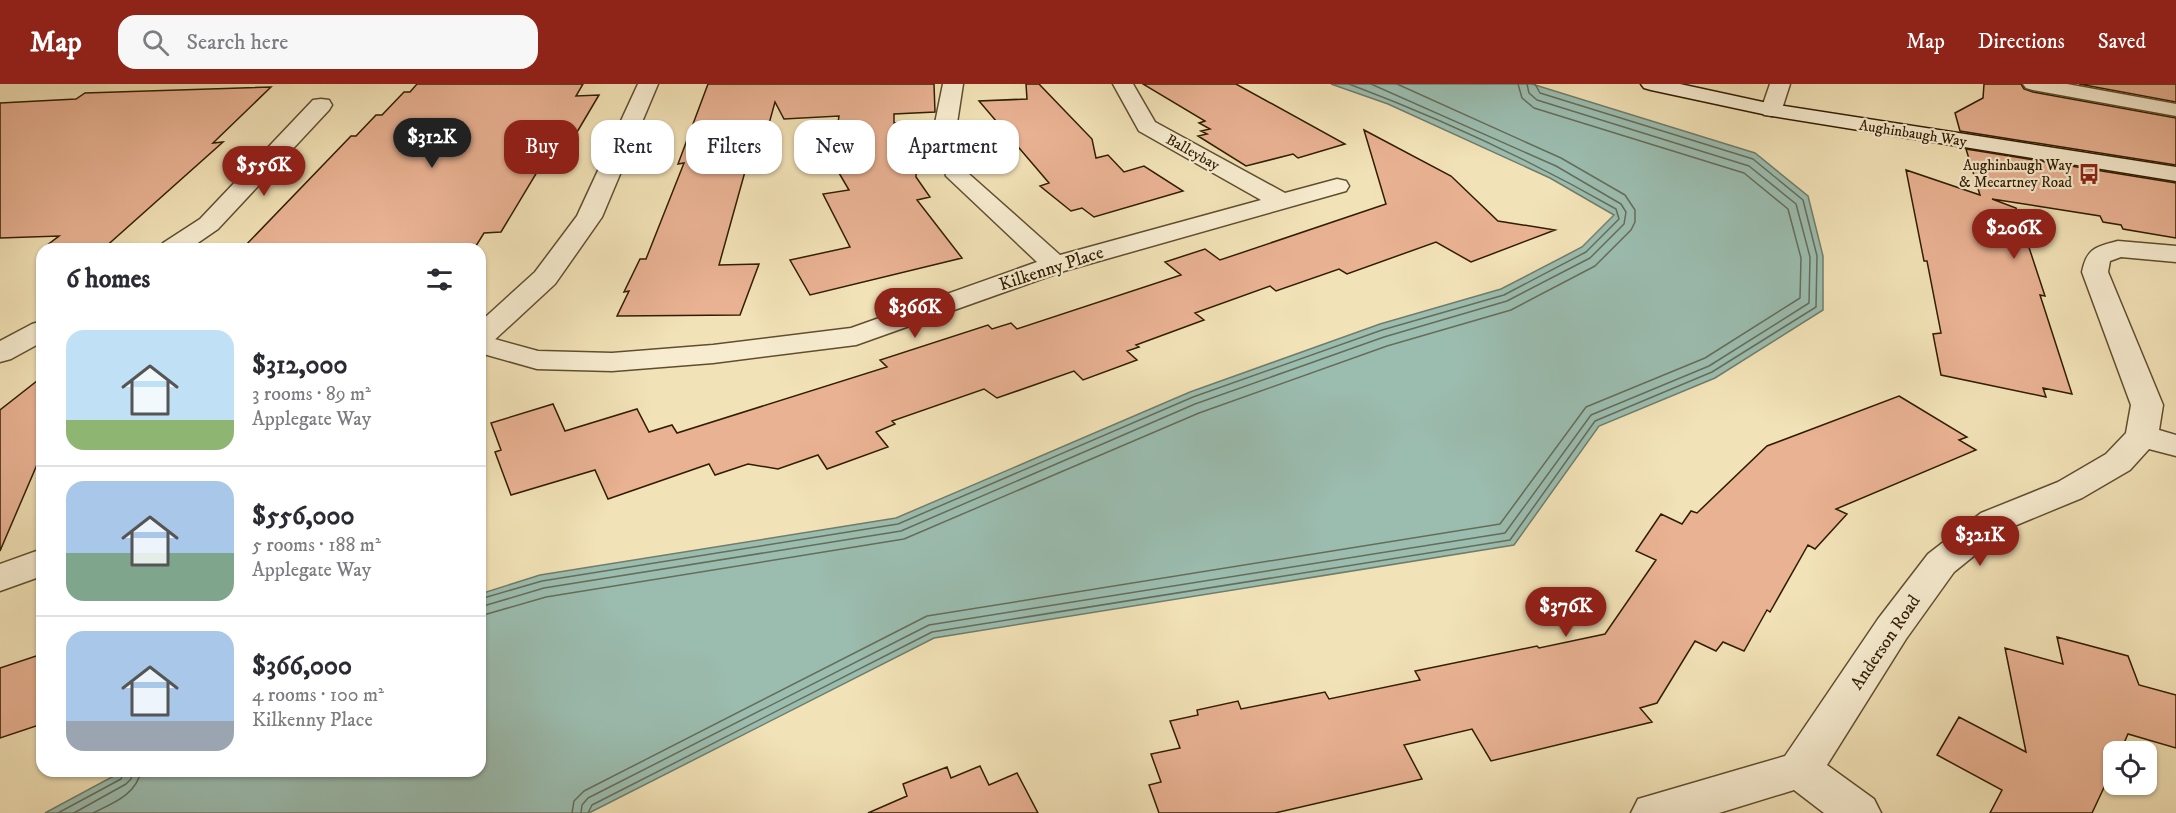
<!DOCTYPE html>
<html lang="en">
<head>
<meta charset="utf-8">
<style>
	:root { --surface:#fff; --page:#f7f7f7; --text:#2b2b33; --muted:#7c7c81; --line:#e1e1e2; --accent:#8f2418 }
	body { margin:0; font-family:"IM FELL DW Pica",serif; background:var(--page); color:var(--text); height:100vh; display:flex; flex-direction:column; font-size:22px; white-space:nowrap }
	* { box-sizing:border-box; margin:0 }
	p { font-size:20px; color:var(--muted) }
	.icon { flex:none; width:33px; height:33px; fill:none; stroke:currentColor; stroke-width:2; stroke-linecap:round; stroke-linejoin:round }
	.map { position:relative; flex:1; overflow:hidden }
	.sheet { position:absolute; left:36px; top:159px; width:450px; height:534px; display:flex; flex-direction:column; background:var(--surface); border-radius:18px; box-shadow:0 2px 4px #0004 }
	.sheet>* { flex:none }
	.guide { position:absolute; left:504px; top:36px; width:570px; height:54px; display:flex; gap:12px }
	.fabs { position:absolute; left:2103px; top:657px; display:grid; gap:12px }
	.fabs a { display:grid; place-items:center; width:54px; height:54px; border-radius:12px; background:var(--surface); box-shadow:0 2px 4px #0004; font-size:30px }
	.price { position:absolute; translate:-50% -51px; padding:0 14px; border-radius:21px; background:var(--accent); color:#fff; font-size:20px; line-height:39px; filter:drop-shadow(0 2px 3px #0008) }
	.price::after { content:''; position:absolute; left:50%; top:36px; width:18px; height:14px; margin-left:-9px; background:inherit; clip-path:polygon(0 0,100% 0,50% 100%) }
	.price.active { background:#222; color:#fff }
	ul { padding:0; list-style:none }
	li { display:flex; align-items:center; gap:18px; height:150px; padding:0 30px }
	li+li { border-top:2px solid var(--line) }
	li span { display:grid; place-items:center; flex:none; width:168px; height:120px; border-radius:18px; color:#555 }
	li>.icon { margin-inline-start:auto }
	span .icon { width:72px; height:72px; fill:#fffc; stroke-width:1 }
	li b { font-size:26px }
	h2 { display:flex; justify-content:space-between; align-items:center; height:72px; padding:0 30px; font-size:26px }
	.tag { padding:0 21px; border-radius:18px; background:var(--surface); box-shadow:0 2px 4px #0004; font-size:21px; line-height:54px }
	.tag.active { background:var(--accent); color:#fff }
	header { display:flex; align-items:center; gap:36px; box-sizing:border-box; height:84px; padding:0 30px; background:var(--accent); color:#fff }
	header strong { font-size:28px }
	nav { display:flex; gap:33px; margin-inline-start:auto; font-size:21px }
	.search { width:420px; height:54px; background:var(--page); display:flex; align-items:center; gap:15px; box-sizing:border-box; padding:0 21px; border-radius:18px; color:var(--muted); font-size:22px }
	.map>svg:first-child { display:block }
	.water { fill:#9bbdb0; stroke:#707d6a; stroke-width:1.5 }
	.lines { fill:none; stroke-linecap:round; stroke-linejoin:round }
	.shore { stroke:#666d58; stroke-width:1.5 }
	.building { fill:#e9b293; stroke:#301d01; stroke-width:1.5 }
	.minor-casing { stroke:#604e2e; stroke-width:3 }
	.tertiary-casing { stroke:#604e2e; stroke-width:3 }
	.secondary-casing { stroke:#301d01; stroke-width:3 }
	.minor { fill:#f7ecd0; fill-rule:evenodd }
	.tertiary { fill:#f7ecd0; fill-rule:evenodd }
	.secondary { fill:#f7ecd0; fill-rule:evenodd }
	.labels { text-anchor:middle; stroke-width:4.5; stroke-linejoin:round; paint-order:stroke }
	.far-street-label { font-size:15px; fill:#301d01; stroke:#f7ecd0 }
	.far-poi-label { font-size:15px; fill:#301d01; stroke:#f7ecd0; text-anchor:end }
	.street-label { font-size:18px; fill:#301d01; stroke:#f7ecd0 }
</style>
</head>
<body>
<header>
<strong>Map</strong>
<div class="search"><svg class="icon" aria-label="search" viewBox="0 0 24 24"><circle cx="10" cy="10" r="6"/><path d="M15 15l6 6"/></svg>Search here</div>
<nav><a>Map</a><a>Directions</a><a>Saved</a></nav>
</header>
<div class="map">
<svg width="2176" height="729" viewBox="0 0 2176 729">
	<rect width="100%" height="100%" fill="#f2e2b7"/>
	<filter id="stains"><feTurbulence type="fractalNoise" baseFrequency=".00333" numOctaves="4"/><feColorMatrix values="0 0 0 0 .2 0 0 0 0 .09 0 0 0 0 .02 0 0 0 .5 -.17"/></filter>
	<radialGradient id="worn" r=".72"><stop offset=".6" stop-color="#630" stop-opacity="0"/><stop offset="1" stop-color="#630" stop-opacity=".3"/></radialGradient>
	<path class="water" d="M 1331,0 L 1532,0 L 1755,69 L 1808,112 L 1823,172 L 1823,226 L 1715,294 L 1599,342 L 1514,461 L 934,554 L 589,729 L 45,729 L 123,687 L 480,687 L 480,510 L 540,491 L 896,434 L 1190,308 L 1380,240 L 1501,205 L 1582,163 L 1614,131 L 1550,94 L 1388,20 Z"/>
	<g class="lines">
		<path class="shore" d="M 480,515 L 542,497 L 898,440 L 1193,313 L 1382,246 L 1504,211 L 1586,168 L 1619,135 L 1616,125 C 1530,76 1442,35 1349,0
			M 480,523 L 544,504 L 901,447 L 1195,320 L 1384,253 L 1507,217 L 1590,174 L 1624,140 L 1626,128 L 1621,120 L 1556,82 L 1371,0
			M 480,532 L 546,513 L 904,455 L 1199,329 L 1387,262 L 1511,226 L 1595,182 L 1631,146 L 1635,138 L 1635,126 L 1625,111 L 1561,74 L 1397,0
			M 58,729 L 121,695 L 124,687
			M 74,729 L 126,700 L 131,695 L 132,687
			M 93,729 C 113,719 136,711 141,687
			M 572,729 L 574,717 L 584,707 L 927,532 L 1500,440 L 1586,323 L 1705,274 L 1800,214 L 1801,174 L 1788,125 L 1744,89 L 1534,24 L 1522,14 L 1518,0
			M 581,729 L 582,721 L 588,714 L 929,541 L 1505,449 L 1591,331 L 1709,282 L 1809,219 L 1810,173 L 1796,120 L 1749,82 L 1537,16 L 1529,9 L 1527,0
			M 588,729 L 592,721 L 932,548 L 1510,456 L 1595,337 L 1712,288 L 1816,223 L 1817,172 L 1803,116 L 1753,75 L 1540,9 L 1535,0"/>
	</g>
	<path class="building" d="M 417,0 L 583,0 L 576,12 L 599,11 L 554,87 L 537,88 L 501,148 L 484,149 L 476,162 L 419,165 L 242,165 L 351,52 L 356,52 L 376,31 L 382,31 L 404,8 L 410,8 Z
		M 708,0 L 934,0 L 935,28 L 894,30 L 894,39 L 918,38 L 916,93 L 930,113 L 917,116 L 962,174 L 810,211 L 790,176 L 850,163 L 823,110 L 849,106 L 832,77 L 839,32 L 784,35 L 775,18 L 757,83 L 746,84 L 719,181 L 759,180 L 740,231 L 617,232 L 629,207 L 624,208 L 640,175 L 646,175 L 684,79 L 678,80 Z
		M 1026,0 L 1039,0 L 1092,55 L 1096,74 L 1108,71 L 1124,88 L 1144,82 L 1183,107 L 1094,133 L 1082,124 L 1071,127 L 1040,102 L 1049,99 L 979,17 L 1027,15 Z
		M 1143,0 L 1236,0 L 1345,60 L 1298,74 L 1293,70 L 1246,82 L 1198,52 L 1207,50 L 1201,47 L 1210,45 L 1199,39 L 1205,37 Z
		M 1984,0 L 2021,0 L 2024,5 L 2033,8 L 2176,34 L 2176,81 L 1960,47 L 1955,29 L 1983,14 Z
		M 2079,0 L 2176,0 L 2176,18 Z
		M 271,3 L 213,59 L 223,58 L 103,165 L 42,165 L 59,152 L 0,154 L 0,19 L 76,15 L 85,9 Z
		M 1364,46 L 1451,92 L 1498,137 L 1555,146 L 1471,178 L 1436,158 L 1347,190 L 1339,185 L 1276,207 L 1270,202 L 1195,229 L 1204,236 L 1136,261 L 1139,263 L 1127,267 L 1137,276 L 1083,296 L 1074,287 L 997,314 L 984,305 L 892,337 L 895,340 L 876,348 L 888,363 L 827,385 L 818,371 L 778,385 L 748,380 L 715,391 L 709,380 L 608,415 L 595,386 L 511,411 L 495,368 L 501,366 L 491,339 L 553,320 L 565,347 L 637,325 L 649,348 L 672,341 L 677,349 L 887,283 L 880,276 L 988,241 L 992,245 L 1011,239 L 1017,245 L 1181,191 L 1165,178 L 1205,165 L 1220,176 L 1386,120 Z
		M 1966,65 L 2176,99 L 2176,154 L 2123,145 L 2121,141 L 2103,138 L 2100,132 L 1992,115 L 2016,124 L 2045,212 L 2040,211 L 2072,310 L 2043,304 L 2046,313 L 1941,291 L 1933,250 L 1941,249 L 1927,177 L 1924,177 L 1906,86 L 1980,111 Z
		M 42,293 L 42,369 L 0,467 L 0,326 Z
		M 1899,312 L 1967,353 L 1959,356 L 1976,366 L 1836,425 L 1847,430 L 1815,465 L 1808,461 L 1770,528 L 1767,526 L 1744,567 L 1723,558 L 1716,567 L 1695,557 L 1657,619 L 1640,624 L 1652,638 L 1491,677 L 1472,645 L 1404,661 L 1422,695 L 1275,729 L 1159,729 L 1149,701 L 1161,698 L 1151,670 L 1180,664 L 1170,637 L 1198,631 L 1197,626 L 1238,617 L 1241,625 L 1325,608 L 1329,615 L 1420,596 L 1415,587 L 1537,562 L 1539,564 L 1605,550 L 1656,476 L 1636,467 L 1661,430 L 1682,440 L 1691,427 L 1697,429 L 1767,362 Z
		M 2057,553 L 2128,572 L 2139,601 L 2176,611 L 2176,664 L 2128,650 L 2120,668 L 2114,668 L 2114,682 L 2092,729 L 1990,729 L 2002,706 L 1937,671 L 1959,633 L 2026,668 L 2005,564 L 2063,580 Z
		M 42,570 L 42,640 L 0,654 L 0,584 Z
		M 980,682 L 989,701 L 1017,689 L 1038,729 L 868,729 L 907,712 L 903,700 L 947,683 L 951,694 Z"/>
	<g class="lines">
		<defs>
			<path id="minor" d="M 943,0 L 963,0 L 957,39 L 969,90 L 1060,171 L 1261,116 L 1139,47 L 1113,0 L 1133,0 L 1155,38 L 1285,109 L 1337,95 L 1346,97 L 1349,102 L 1346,107 L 1064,187 L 856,261 L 713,279 L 612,287 L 537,285 L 480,269 L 480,251 L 538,267 L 612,269 L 713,261 L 851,244 L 1037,178 L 946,92 L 935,39 Z
				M 1770,0 L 1790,0 L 1780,31 L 1772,32 L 1764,31 L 1761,26 Z
				M 2023,0 L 2067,0 L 2176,20 L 2176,32 L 2033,6 L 2026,4 Z
				M 321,15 L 329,16 L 332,21 L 329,26 L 218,145 L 189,165 L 159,165 L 163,159 L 200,135 L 313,16 Z
				M 2118,157 L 2176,162 L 2176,178 L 2121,173 L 2110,177 L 2108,188 L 2163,321 L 2159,346 L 2176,351 L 2176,372 L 2149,365 L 2130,386 L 2082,414 L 2007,445 L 1954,488 L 1906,555 L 1827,681 L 1874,715 L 1881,729 L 1824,729 L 1794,706 L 1719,729 L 1631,729 L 1638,715 L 1785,672 L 1878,535 L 1928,470 L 1981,429 L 2058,398 L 2106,370 L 2126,349 L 2131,321 L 2082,188 C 2087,164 2095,163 2118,157 Z
				M 42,237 L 42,258 L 11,275 L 0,278 L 0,257 L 32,240 Z"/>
			<path id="tertiary" d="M 638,0 L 658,0 L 602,133 L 555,200 L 490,260 L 480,263 L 480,238 L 535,188 L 577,132 Z
				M 42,465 L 42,492 L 0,507 L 0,480 Z"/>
			<path id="secondary" d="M 1641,0 L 1680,0 L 1772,20 L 2176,83 L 2176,97 L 1772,32 L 1651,6 L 1644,4 Z"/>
		</defs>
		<use href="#minor" class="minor-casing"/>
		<use href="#tertiary" class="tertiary-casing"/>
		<use href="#secondary" class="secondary-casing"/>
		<use href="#minor" class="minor"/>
		<use href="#tertiary" class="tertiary"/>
		<use href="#secondary" class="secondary"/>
	</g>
	<defs>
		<symbol id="bus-bare" viewBox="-9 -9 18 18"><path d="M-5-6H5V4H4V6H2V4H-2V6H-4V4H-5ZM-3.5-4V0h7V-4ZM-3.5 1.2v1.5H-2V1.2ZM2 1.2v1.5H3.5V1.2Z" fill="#8f2418" stroke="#f7ecd0" stroke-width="2.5" paint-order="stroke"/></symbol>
	</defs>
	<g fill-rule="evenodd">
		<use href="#bus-bare" x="2074" y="75" width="30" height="30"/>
	</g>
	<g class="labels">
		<g class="far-street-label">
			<text transform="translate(1913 49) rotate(9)" y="5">Aughinbaugh Way</text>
			<text transform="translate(1193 68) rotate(29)" y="5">Balleybay</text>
		</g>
		<g class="far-poi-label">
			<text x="2072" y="86">Aughinbaugh Way<tspan x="2072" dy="17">&amp; Mecartney Road</tspan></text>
		</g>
		<g class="street-label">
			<text transform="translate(1051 184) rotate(-18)" y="6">Kilkenny Place</text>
			<text transform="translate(1885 558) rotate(-56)" y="6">Anderson Road</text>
		</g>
	</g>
	<rect width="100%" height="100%" filter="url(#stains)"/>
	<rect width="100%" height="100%" fill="url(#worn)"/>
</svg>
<div class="fabs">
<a><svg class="icon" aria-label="locate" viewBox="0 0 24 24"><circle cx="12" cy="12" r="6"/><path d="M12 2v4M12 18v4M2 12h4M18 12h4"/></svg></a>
</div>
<b class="price active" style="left:432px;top:85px">$312K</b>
<b class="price" style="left:264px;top:113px">$556K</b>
<b class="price" style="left:2014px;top:176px">$206K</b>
<b class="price" style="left:915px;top:255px">$366K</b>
<b class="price" style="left:1980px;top:483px">$321K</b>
<b class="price" style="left:1566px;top:554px">$376K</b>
<div class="guide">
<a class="tag active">Buy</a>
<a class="tag">Rent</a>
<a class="tag">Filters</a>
<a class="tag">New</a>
<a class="tag">Apartment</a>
</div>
<section class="sheet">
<h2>6 homes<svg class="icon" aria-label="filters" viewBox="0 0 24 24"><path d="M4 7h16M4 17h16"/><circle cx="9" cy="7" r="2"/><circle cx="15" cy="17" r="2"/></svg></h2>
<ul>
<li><span style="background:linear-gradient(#bfe0f5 75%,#8fb573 0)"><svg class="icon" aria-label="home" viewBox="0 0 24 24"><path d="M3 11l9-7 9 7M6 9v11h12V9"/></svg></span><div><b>$312,000</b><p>3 rooms · 89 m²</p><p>Applegate Way</p></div></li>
<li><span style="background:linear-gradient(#a9c7e8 60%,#7fa58c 0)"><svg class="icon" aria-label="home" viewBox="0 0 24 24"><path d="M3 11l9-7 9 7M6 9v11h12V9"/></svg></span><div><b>$556,000</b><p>5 rooms · 188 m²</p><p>Applegate Way</p></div></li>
<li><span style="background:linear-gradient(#a9c7e8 75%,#9aa5b1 0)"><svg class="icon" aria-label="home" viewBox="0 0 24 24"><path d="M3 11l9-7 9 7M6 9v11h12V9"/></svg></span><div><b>$366,000</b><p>4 rooms · 100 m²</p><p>Kilkenny Place</p></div></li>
</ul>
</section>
</div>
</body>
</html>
